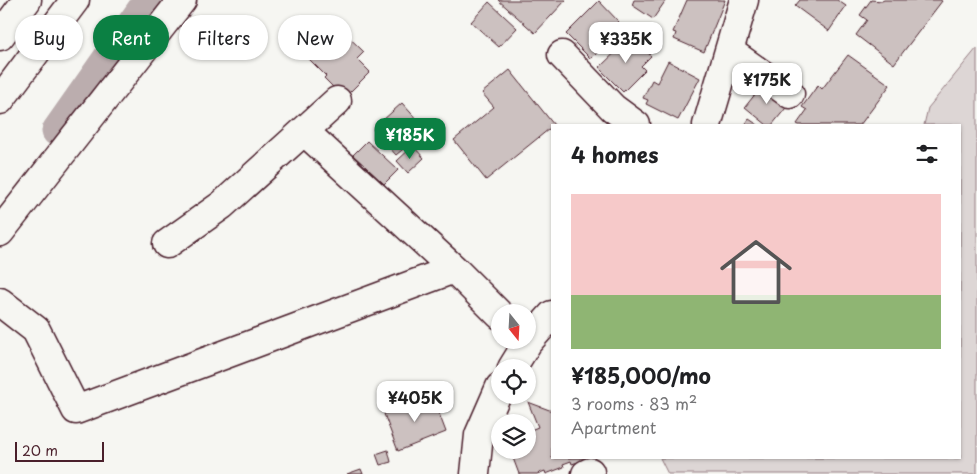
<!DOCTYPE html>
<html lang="en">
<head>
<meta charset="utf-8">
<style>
	:root { --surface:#fff; --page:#f6f6f6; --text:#202124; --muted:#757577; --line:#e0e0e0; --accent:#0b8043 }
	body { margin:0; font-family:"Playpen Sans",sans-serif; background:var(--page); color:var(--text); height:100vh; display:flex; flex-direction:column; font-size:19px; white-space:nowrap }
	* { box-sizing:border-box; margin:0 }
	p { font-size:16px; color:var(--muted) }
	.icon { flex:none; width:28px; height:28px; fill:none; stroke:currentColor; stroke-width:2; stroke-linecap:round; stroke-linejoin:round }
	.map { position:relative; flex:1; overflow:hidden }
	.panel { position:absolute; left:551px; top:124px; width:410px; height:335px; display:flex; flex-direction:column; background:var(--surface); border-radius:0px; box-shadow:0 1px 4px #0004 }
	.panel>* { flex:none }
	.top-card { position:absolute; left:15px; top:15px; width:461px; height:45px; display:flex; gap:10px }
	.needle { width:32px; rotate:162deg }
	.controls { position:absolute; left:491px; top:304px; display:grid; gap:10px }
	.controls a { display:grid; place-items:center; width:45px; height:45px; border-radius:50%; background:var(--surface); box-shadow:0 1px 4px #0004; font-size:25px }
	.scale { position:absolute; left:15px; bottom:12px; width:89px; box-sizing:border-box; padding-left:5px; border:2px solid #4a1f2b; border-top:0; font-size:14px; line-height:18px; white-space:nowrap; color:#4a1f2b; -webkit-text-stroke:4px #f6f6f2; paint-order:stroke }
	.price { position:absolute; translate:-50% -42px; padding:0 11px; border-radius:10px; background:#fff; color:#222; font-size:16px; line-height:32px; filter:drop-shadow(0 1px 2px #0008) }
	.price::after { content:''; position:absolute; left:50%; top:30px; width:15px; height:11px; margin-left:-8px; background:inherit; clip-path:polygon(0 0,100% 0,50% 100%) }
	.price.on { background:var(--accent); color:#fff }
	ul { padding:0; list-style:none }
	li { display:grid; align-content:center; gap:10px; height:265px; padding:0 20px }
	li+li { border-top:1px solid var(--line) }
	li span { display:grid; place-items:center; height:155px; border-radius:0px; color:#555 }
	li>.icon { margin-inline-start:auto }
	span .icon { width:90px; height:90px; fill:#fffc; stroke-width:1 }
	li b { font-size:21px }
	h2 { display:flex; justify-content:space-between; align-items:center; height:60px; padding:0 20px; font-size:21px }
	.pill { padding:0 18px; border-radius:22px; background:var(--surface); box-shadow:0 1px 4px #0004; font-size:18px; line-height:45px }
	.pill.on { background:var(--accent); color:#fff }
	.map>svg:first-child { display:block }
	.green { fill:#ddd6d5; stroke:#947a80 }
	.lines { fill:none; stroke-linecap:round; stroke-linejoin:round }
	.canal { stroke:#bbadae; stroke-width:31 }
	.building { fill:#ccc1c0; stroke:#4a1f2b }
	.minor-casing { stroke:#4a1f2b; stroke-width:31 }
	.trunk-casing { stroke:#4a1f2b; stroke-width:31 }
	.minor { stroke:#f6f6f2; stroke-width:28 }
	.trunk { stroke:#f6f6f2; stroke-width:28 }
</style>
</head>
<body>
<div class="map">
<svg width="977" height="474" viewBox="0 0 977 474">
	<rect width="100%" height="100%" fill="#f6f6f2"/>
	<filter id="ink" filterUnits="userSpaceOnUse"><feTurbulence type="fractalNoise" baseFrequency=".02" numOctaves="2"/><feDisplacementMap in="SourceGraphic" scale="10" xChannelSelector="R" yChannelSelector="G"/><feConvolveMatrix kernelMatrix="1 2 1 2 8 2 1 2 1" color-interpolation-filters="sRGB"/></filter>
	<g filter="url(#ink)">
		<path class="green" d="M 977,48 L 977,474 L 668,474 L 660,458 L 960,458 L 960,125 L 924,125 L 928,108 Z"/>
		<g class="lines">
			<path class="canal" d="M 57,131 L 149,0"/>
		</g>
		<path class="building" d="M 498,0 L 566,0 L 535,33 Z
			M 634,0 L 666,0 L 653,19 L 632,5 Z
			M 687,0 L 725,0 L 704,52 L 674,39 L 676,33 L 673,32 Z
			M 800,0 L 837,0 L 846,6 L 829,31 L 795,6 Z
			M 871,0 L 882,1 L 884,0 L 940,0 L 942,1 L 894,64 L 856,35 L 867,20 L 860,15 Z
			M 599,1 L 619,22 L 609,31 L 614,36 L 591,59 L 566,34 Z
			M 489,2 L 517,28 L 499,47 L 471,22 Z
			M 328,17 L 364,52 L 357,59 L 370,72 L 344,98 L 324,78 L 326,76 L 298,48 Z
			M 632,36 L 651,56 L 641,66 L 645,70 L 623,92 L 599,68 Z
			M 848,55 L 890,85 L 860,125 L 799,125 L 797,124 L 807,110 L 802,107 L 818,85 L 822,89 Z
			M 668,61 L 700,78 L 678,120 L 646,104 L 648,100 L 643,98 L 652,80 L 657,83 Z
			M 510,70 L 554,125 L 486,180 L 454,140 L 494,107 L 482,93 Z
			M 764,83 L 790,103 L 772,125 L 767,125 L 745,107 Z
			M 402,103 L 419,122 L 407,133 L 414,140 L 396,155 L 373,129 Z
			M 749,119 L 758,125 L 745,125 Z
			M 367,141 L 398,170 L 384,184 L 353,155 Z
			M 413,146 L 424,158 L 408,173 L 397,161 Z
			M 432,395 L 446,432 L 398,451 L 384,414 Z
			M 528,402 L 552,411 L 552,458 L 590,458 L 572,464 L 571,461 L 563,464 L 564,467 L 546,474 L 545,471 L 537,474 L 519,474 L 510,450 L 528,450 L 528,431 L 538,427 Z
			M 388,450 L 391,462 L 380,465 L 376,454 Z
			M 361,469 L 363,474 L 347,474 Z"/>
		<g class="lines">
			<defs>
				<path id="minor" d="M 729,51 L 790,94
					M 562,55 L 613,108 L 636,125
					M 707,125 L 744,0
					M 304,131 L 454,269 L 500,315
					M 0,232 L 182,0
					M 167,244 L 222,205 L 337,101
					M 0,302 L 36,330 L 76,410 L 454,269
					M 512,368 L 528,342 L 552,315
					M 475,474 L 479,435 L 500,387
					M 586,474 L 590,472"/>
				<path id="trunk" d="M 0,36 L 27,0
					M 0,100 L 75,0"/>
			</defs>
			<use href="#minor" class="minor-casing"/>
			<use href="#trunk" class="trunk-casing"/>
			<use href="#minor" class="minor"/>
			<use href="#trunk" class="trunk"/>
		</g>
	</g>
</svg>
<div class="controls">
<a><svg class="needle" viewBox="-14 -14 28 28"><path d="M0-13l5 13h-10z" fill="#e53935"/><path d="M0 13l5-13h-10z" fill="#757577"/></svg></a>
<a><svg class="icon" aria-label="locate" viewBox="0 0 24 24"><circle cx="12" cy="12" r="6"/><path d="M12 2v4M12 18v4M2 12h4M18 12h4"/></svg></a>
<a><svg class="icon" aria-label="layers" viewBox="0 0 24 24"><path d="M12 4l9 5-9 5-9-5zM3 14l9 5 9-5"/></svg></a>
</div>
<div class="scale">20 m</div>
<b class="price" style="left:626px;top:64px">¥335K</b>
<b class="price" style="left:767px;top:105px">¥175K</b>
<b class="price on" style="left:410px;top:160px">¥185K</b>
<b class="price" style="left:415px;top:423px">¥405K</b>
<div class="top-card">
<a class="pill">Buy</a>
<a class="pill on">Rent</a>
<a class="pill">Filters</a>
<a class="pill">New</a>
</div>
<section class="panel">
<h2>4 homes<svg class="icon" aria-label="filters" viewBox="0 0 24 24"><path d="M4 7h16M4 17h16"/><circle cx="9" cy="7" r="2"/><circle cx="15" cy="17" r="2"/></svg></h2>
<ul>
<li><span style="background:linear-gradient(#f6c9c9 65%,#8fb573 0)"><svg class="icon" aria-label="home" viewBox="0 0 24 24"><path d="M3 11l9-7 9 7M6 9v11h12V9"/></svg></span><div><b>¥185,000/mo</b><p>3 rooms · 83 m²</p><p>Apartment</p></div></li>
</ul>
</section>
</div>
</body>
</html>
